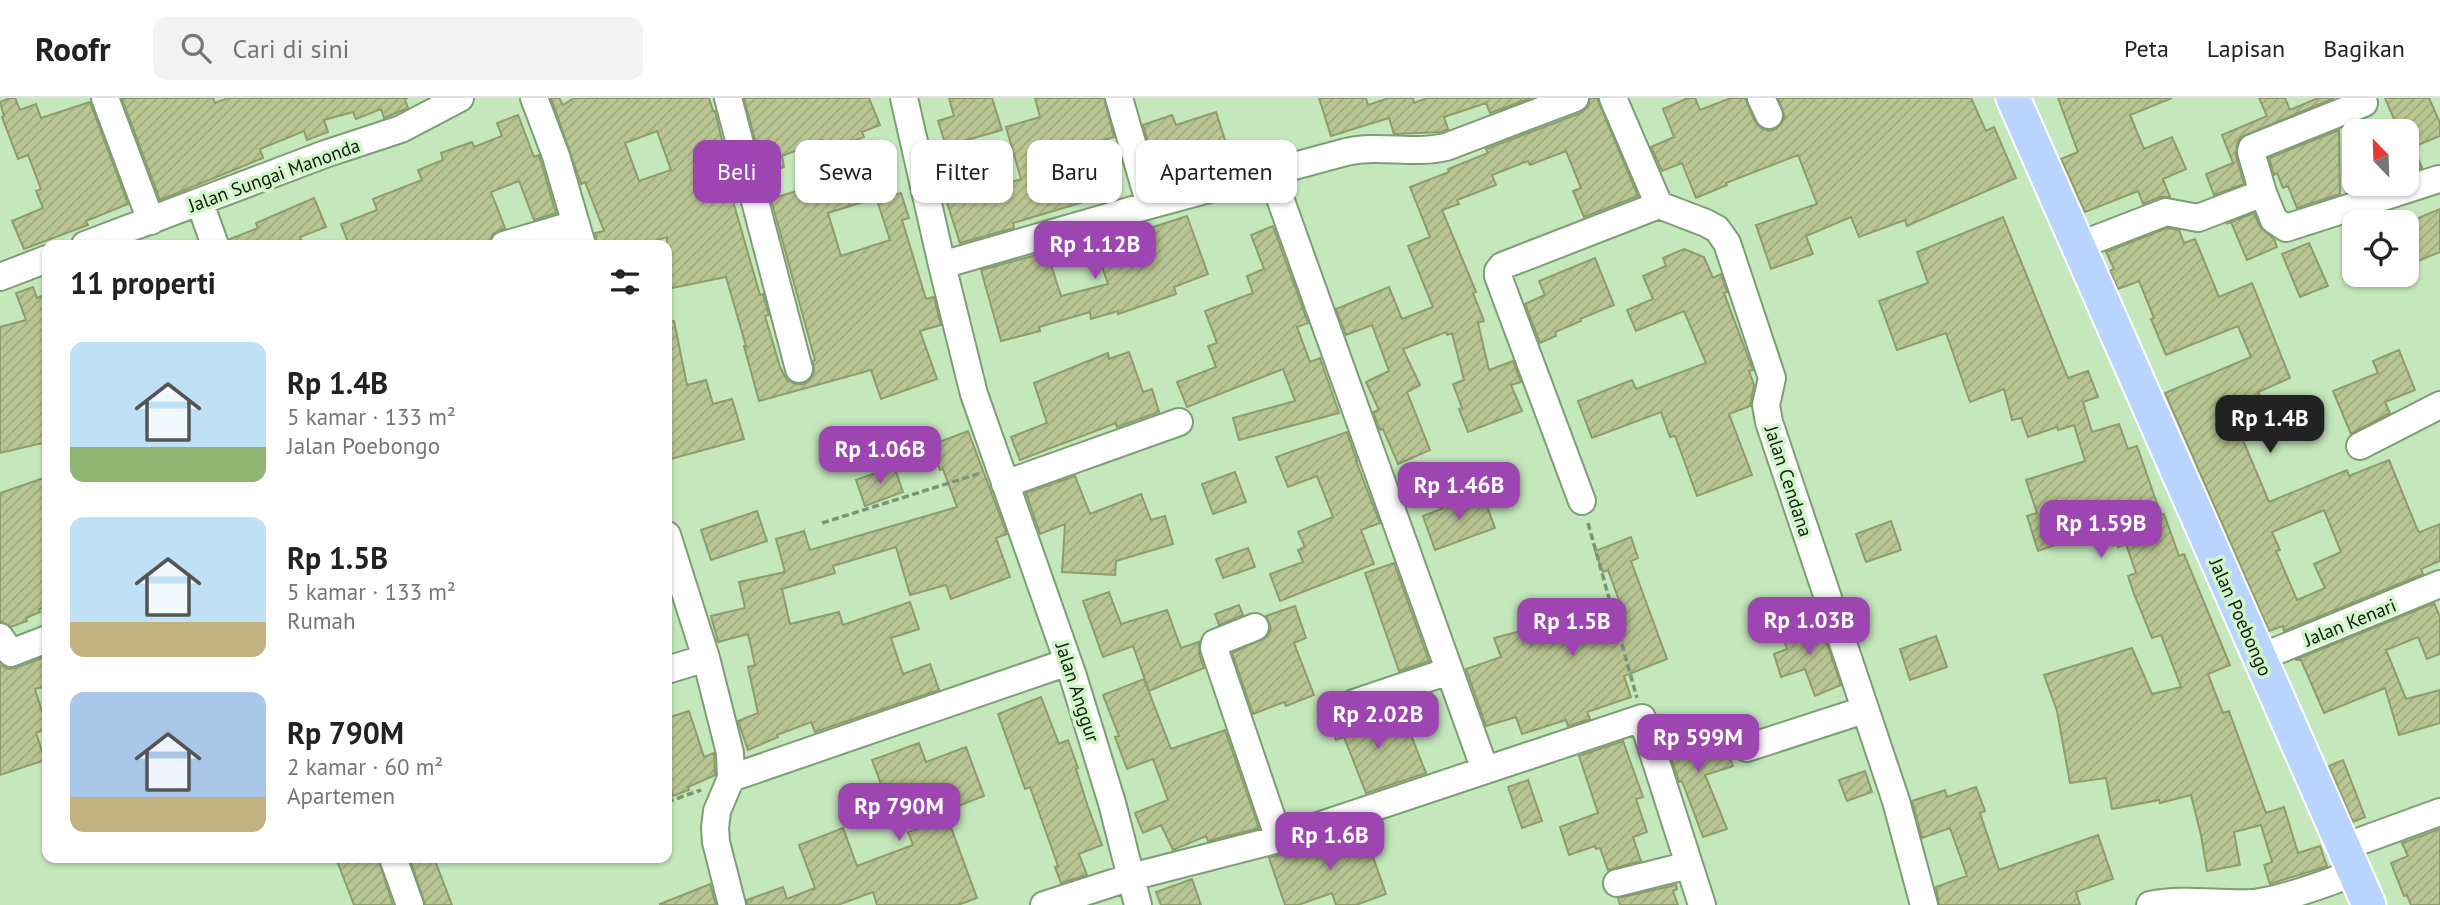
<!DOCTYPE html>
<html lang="id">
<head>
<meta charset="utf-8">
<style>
	:root { --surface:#fff; --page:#f2f2f2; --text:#222; --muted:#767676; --line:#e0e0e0; --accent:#9d45b1 }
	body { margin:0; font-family:"PT Sans",sans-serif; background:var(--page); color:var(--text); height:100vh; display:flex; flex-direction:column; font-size:26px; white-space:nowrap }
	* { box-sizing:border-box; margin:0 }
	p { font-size:23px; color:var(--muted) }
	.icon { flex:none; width:38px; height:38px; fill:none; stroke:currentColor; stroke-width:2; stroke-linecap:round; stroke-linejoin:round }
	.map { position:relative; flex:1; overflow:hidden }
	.details { position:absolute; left:42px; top:142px; width:630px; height:623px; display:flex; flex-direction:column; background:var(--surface); border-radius:14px; box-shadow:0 2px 5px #0004 }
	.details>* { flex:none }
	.banner { position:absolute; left:693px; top:42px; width:665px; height:63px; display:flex; gap:14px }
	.needle { width:46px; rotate:337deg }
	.fabs { position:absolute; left:2342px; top:21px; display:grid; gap:14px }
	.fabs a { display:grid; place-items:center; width:77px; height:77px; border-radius:14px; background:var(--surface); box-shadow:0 2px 5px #0004; font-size:35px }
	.price { position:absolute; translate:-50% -60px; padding:0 16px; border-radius:14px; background:var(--accent); color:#fff; font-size:23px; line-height:46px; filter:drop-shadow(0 2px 4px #0008) }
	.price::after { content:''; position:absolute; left:50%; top:42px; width:21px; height:16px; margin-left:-10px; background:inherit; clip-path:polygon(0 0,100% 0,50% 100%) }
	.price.current { background:#222; color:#fff }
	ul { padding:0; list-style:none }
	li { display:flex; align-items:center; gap:21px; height:175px; padding:0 28px }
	li span { display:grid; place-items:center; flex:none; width:196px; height:140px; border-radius:14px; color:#555 }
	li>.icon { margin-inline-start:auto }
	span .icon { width:84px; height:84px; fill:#fffc; stroke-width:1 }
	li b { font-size:30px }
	h2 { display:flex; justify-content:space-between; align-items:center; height:84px; padding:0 28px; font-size:30px }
	.tag { padding:0 24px; border-radius:14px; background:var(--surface); box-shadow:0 2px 5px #0004; font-size:24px; line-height:63px }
	.tag.current { background:var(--accent); color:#fff }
	header { display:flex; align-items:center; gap:42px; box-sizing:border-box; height:98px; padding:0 35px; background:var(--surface); border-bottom:2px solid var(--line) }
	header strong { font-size:33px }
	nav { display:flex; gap:38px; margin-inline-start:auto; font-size:24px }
	.search { width:490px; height:63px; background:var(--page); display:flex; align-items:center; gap:18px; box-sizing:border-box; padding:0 24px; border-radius:14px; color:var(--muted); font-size:26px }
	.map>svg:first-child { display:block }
	.building { fill:url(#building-hatch); stroke:#8e9b6a; stroke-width:2; fill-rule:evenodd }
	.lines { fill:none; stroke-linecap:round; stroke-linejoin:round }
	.minor-casing { stroke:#7c9e75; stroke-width:30 }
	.major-casing { stroke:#fff; stroke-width:37 }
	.path { stroke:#7a9474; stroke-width:3.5; stroke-dasharray:7 3.5; stroke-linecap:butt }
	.minor { stroke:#fff; stroke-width:26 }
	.major { stroke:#b9d4fe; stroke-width:33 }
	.labels { text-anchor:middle; stroke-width:7; stroke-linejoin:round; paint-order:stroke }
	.street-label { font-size:19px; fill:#0e1b0b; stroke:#d1f6c9 }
</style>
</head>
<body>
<header>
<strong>Roofr</strong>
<div class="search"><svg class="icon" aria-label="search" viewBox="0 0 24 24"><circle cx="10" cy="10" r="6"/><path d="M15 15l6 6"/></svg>Cari di sini</div>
<nav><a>Peta</a><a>Lapisan</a><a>Bagikan</a></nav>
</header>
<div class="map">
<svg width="2440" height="807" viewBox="0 0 2440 807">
	<defs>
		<pattern id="building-hatch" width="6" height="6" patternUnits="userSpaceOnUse" patternTransform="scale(1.75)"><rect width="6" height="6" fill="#b9c693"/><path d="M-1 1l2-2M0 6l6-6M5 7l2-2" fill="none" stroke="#9eaa7d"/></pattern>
	</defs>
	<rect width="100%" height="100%" fill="#c4e8bc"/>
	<path class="building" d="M 10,0 L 15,0 L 20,12 L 36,6 L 41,20 L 90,4 L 128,106 L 86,123 L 88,127 L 24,151 L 12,123 L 43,110 L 36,93 L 41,91 L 28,57 L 18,61 L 2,19 L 4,18 L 0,4 Z
		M 126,0 L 213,0 L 215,5 L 228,0 L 407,0 L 405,2 L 408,10 L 384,20 L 381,11 L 356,21 L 353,14 L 324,22 L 328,34 L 307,42 L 304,33 L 260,51 L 263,60 L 160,102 L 122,1 Z
		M 551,0 L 559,0 L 563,7 L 574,0 L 709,0 L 713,13 L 715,13 L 725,55 L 723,56 L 737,102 L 733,103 L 760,197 L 763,196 L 769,217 L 765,218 L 780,269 L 787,282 L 796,286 L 804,286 L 810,282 L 814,274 L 813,263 L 815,262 L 771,101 L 873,69 L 882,98 L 828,115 L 841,158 L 890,142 L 877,102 L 901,95 L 909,120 L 902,122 L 926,201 L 934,199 L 941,227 L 920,233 L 937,281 L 881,301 L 871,272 L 759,303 L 744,248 L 746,248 L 726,179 L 667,191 L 667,139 L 641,147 L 597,147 L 595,135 L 604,133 L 585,84 L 581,86 ZM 657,33 L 671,72 L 639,83 L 625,45 Z
		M 744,0 L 869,0 L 880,27 L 862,34 L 864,39 L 827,53 L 823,42 L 782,58 L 784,69 L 764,77 Z
		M 949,0 L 992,0 L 1002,32 L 946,48 L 938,23 L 954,18 Z
		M 1035,0 L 1104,0 L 1114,39 L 1101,43 L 1117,94 L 1013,125 L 1014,130 L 960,145 L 947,105 L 1021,81 L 1006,29 L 1040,19 Z
		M 1319,0 L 1366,0 L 1368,7 L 1389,0 L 1413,0 L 1414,5 L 1427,0 L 1531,0 L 1490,15 L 1486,5 L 1444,19 L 1448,31 L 1442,34 L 1394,36 L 1389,20 L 1331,38 Z
		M 1590,0 L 1597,0 L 1638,98 L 1584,119 L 1573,93 L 1581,90 L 1566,53 L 1530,67 L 1528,63 L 1492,77 L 1496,87 L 1457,102 L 1459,106 L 1442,112 L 1476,194 L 1473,195 L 1484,223 L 1478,225 L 1489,272 L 1513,263 L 1521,284 L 1511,287 L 1522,313 L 1468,334 L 1459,311 L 1462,310 L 1453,286 L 1464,282 L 1452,235 L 1447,237 L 1446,234 L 1403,251 L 1420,287 L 1407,294 L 1430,352 L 1398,366 L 1383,331 L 1380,332 L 1373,314 L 1379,312 L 1366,284 L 1389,273 L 1372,227 L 1346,237 L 1336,211 L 1389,189 L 1402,221 L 1433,209 L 1408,148 L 1430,139 L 1410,89 L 1449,74 L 1448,71 L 1488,55 L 1486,51 L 1581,15 L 1588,9 Z
		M 1688,0 L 1695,0 L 1700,12 L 1731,0 L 1745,0 L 1755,24 L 1761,30 L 1768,33 L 1776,31 L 1782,25 L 1785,19 L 1778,0 L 1971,0 L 1986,33 L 1994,29 L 2016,80 L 1907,128 L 1905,122 L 1859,139 L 1851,119 L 1806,138 L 1813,156 L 1771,171 L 1756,127 L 1817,106 L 1798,57 L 1726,85 L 1727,87 L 1696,100 L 1682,65 L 1662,73 L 1651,49 L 1674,39 L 1663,11 Z
		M 2058,0 L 2172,0 L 2130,17 L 2144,51 L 2172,39 L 2186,71 L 2163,81 L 2170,99 L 2160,99 L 2143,106 L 2138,93 L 2085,114 L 2061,61 L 2078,54 Z
		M 2259,0 L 2285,0 L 2290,12 L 2318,0 L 2334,0 L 2241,39 L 2237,46 L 2236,58 L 2244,86 L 2214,97 L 2206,76 L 2233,65 L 2222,37 L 2267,18 Z
		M 2385,0 L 2429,0 L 2440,25 L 2440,38 L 2413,49 L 2422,70 L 2406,75 L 2406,33 L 2399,33 Z
		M 1216,14 L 1233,67 L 1198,78 L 1195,69 L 1159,81 L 1143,27 L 1172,17 L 1176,27 Z
		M 518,17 L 534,59 L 539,57 L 556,115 L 534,122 L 519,83 L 491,94 L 505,130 L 493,136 L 489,147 L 349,147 L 341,126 L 377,112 L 373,101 L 422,82 L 418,72 L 443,62 L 441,55 L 472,44 L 474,49 L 502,38 L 497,25 Z
		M 2339,32 L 2340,96 L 2297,110 L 2288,88 L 2283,90 L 2277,75 L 2274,77 L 2269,60 Z
		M 943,49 L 949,68 L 936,71 L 932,53 Z
		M 314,100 L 326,129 L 300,139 L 303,147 L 230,147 L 230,141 L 258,130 L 256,125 Z
		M 2440,111 L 2440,154 L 2413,165 L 2411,162 L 2406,164 L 2406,125 Z
		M 2254,115 L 2260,129 L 2274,141 L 2277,149 L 2247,162 L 2231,124 L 2226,126 Z
		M 1187,118 L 1208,176 L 1174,189 L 1176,196 L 1118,216 L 1118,213 L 1091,221 L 1090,214 L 1039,229 L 1040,233 L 1001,243 L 981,172 L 1047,154 L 1061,198 L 1108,186 L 1097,154 L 1131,143 L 1129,137 Z
		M 2003,119 L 2068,280 L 2088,273 L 2098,299 L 2083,304 L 2092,334 L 2119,326 L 2128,351 L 2137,348 L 2161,417 L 2164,416 L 2179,458 L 2184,456 L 2230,567 L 2208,576 L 2223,615 L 2229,613 L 2266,715 L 2284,709 L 2298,755 L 2320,748 L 2327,768 L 2270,786 L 2264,767 L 2272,764 L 2261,727 L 2234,734 L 2240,767 L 2207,773 L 2201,737 L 2191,697 L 2160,705 L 2159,702 L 2112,711 L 2106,680 L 2070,685 L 2057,613 L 2044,577 L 2132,550 L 2152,596 L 2181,589 L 2161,537 L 2152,540 L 2134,496 L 2128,478 L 2136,475 L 2126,446 L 2118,449 L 2111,427 L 2038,453 L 2027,418 L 2037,415 L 2026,382 L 2085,363 L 2074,327 L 2058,332 L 2057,329 L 2028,339 L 2021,320 L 2012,322 L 2004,291 L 1970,304 L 1946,235 L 1897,252 L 1879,203 L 1928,185 L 1917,154 Z
		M 1273,128 L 1308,225 L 1297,229 L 1310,264 L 1320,260 L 1339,315 L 1239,342 L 1233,320 L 1295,303 L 1283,271 L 1187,309 L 1177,284 L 1216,269 L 1208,248 L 1217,245 L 1205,213 L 1253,195 L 1247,178 L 1264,171 L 1251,137 Z
		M 2167,130 L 2179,132 L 2184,145 L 2195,141 L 2219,199 L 2252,185 L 2290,280 L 2258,294 L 2267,316 L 2237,328 L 2269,404 L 2347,372 L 2349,378 L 2389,362 L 2418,433 L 2420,434 L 2440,426 L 2440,463 L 2421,471 L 2423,476 L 2284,533 L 2283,528 L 2269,533 L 2165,295 L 2251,259 L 2238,228 L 2166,257 L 2151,221 L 2154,220 L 2139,183 L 2118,191 L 2110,173 L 2114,171 L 2106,154 ZM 2324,412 L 2341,454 L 2314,466 L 2325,490 L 2297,502 L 2276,453 L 2280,452 L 2272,434 Z
		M 2309,145 L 2328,188 L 2300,199 L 2282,156 Z
		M 1684,151 L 1704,159 L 1713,180 L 1721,176 L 1727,194 L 1724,195 L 1753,272 L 1749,273 L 1754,287 L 1750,308 L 1729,316 L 1752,377 L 1697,398 L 1675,338 L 1670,339 L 1661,314 L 1592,340 L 1578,303 L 1632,282 L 1636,291 L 1706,265 L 1684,213 L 1636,233 L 1627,212 L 1653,201 L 1643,178 L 1666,168 L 1663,160 Z
		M 1595,160 L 1614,207 L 1580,221 L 1581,223 L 1555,234 L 1556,238 L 1540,245 L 1525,206 L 1545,197 L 1539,183 Z
		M 33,189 L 37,200 L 47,196 L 47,344 L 0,355 L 0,229 L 26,222 L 16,195 Z
		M 674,223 L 687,287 L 706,282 L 713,306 L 732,301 L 744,341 L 667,362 L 667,224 Z
		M 2399,252 L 2415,292 L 2385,304 L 2390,315 L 2351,336 L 2333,293 L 2378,275 L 2373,263 Z
		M 1129,254 L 1143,294 L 1152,291 L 1159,314 L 1117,329 L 1116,325 L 1020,362 L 1011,339 L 1047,325 L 1034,285 L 1108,255 L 1109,261 Z
		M 968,333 L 1007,436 L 996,440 L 1010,479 L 951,501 L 946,487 L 910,497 L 896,449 L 833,468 L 835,475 L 782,491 L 790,526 L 839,514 L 843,527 L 910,504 L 919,531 L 891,540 L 903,576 L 930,566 L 939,592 L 815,634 L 811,624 L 777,637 L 778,639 L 748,652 L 738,623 L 758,615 L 748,569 L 755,567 L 748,536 L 718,544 L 711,518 L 745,510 L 739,484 L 785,474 L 776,441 L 804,433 L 810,452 L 957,409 L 943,371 L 940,372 L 931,347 Z
		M 1347,334 L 1357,363 L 1356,363 L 1380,425 L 1361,432 L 1374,466 L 1280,503 L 1270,476 L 1303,464 L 1298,452 L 1305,449 L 1298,434 L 1333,419 L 1317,378 L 1288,389 L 1276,359 Z
		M 894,368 L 903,394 L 865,408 L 856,382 Z
		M 1235,374 L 1246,404 L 1213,416 L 1202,386 Z
		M 1075,378 L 1090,416 L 1141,396 L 1151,422 L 1165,418 L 1173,446 L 1116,463 L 1115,477 L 1062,474 L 1065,426 L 1040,436 L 1026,395 Z
		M 47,379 L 47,509 L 39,511 L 40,514 L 26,520 L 27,523 L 11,529 L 0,523 L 0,395 Z
		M 1482,395 L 1495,430 L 1435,452 L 1423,418 Z
		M 757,413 L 767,443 L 711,462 L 701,432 Z
		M 1891,423 L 1901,452 L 1866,464 L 1856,436 Z
		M 1631,439 L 1638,460 L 1631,463 L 1667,561 L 1624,578 L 1631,599 L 1587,614 L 1590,621 L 1568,628 L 1566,622 L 1522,636 L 1516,619 L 1486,628 L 1466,571 L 1501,559 L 1494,540 L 1560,523 L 1562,529 L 1621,508 L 1608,472 L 1603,474 L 1595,453 Z
		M 1248,450 L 1255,469 L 1223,480 L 1216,461 Z
		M 1394,465 L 1429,563 L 1399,573 L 1365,475 Z
		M 1109,494 L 1121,526 L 1167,512 L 1181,550 L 1199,544 L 1199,555 L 1204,570 L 1149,593 L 1133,548 L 1103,559 L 1083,503 Z
		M 2434,505 L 2440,519 L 2440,556 L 2427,561 L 2418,539 L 2386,552 L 2406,601 L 2440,592 L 2440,625 L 2399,637 L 2385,590 L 2324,615 L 2301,562 L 2295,562 Z
		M 1239,507 L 1243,517 L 1219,527 L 1215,516 Z
		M 1295,508 L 1306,540 L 1294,545 L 1314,597 L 1286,608 L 1284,604 L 1253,616 L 1232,555 L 1267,539 L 1271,531 L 1266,518 Z
		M 1819,522 L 1841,587 L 1815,598 L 1805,571 L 1781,579 L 1774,556 L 1787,551 L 1782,536 Z
		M 1936,538 L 1947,569 L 1910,582 L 1900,551 Z
		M 47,558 L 47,588 L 35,591 L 47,630 L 36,635 L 45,662 L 0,677 L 0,567 L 9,571 L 16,570 Z
		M 1144,581 L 1171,651 L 1225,632 L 1259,730 L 1208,743 L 1206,738 L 1173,752 L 1161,727 L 1143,735 L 1135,715 L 1168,702 L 1153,661 L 1127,671 L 1115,639 L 1119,638 L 1103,597 Z
		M 1041,599 L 1059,646 L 1068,642 L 1078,670 L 1076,671 L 1088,709 L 1102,747 L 1079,756 L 1087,777 L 1061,785 L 1055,769 L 1058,768 L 1030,689 L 1025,691 L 998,616 Z
		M 689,613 L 704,659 L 714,655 L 715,677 L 688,689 L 689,692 L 673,698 L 671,692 L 667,693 L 667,620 Z
		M 1342,614 L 1352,620 L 1370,616 L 1379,638 L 1407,627 L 1426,675 L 1366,695 L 1344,639 L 1336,642 L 1327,620 Z
		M 1679,619 L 1691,653 L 1723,641 L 1733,668 L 1705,677 L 1727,731 L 1703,739 L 1682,683 L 1679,684 L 1660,625 Z
		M 1623,643 L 1643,699 L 1636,701 L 1647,734 L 1633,739 L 1641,763 L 1608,772 L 1600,750 L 1596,751 L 1595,748 L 1569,757 L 1560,729 L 1598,715 L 1579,658 Z
		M 919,645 L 926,664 L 966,649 L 984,698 L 945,713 L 977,800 L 958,807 L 877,807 L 873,794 L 838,807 L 747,807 L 747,802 L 783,789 L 787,801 L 815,790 L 799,747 L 843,730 L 857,768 L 913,747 L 908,734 L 923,729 L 906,686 L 884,694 L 872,662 Z
		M 2343,662 L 2365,719 L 2353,724 L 2329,668 Z
		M 1865,673 L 1872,694 L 1847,703 L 1839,682 Z
		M 1528,682 L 1542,723 L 1522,730 L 1508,689 Z
		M 1976,689 L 1985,713 L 1980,715 L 1999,772 L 2098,737 L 2113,781 L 2076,794 L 2080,807 L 1939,807 L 1936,789 L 1967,778 L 1950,730 L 1922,740 L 1912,703 L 1945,692 L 1947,699 Z
		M 1363,730 L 1386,796 L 1356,807 L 1336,807 L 1332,795 L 1298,807 L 1285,807 L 1269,760 Z
		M 2440,731 L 2440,807 L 2411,807 L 2407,797 L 2404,798 L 2391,765 L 2408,758 L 2402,745 Z
		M 336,760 L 378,760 L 393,807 L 354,807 Z
		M 410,760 L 434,760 L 452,807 L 425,807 Z
		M 1192,781 L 1201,807 L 1161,807 L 1156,794 Z
		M 710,786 L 716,807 L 660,807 L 660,806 Z
		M 1676,787 L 1677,791 L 1673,793 L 1678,807 L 1620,807 L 1618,800 Z"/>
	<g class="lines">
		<defs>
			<path id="minor" d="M 105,0 L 151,123
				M 534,0 L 556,58 L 582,147
				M 728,0 L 799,271
				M 904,0 L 942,167 L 974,296 L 1072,575 L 1112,705 L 1138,807
				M 1119,0 L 1150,107
				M 1613,0 L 1659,107 L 1706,125 L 1717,131 L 1727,145 L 1772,280 L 1766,307 L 1769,324 L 1896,703 L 1924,807
				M 1761,0 L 1769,17
				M 1271,75 L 1485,672
				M 2263,95 L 2274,122 L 2286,130 L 2439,81
				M 200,105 L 215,147
				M 85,147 L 325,56 L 401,31 L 460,0
				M 504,147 L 576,126
				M 2078,148 L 2166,114 L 2198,120 L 2263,95 L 2251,54 L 2252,50 L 2364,5
				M 942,167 L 1150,107 L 1346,54 C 1380,46 1413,57 1446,49 L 1575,0
				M 0,179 L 47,161
				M 2360,348 L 2440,307
				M 1005,386 L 1179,324
				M 1582,403 L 1498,178 L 1498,173 L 1502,168 L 1659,107
				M 667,437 L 706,560 L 730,655 L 731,680 L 717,713 L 715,730 L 716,744 L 732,807
				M 1255,529 L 1215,545 L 1214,550 L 1279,741
				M 0,539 L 11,555 L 47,541
				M 2259,560 L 2440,486
				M 667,572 L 706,560
				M 1354,605 L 1449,573
				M 1747,650 L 1864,612
				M 731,680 L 1068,564
				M 2344,749 L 2440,714
				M 393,760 L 410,807
				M 1617,785 L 1689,767
				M 1044,807 L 1131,779 L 1279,741 L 1642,620 L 1702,807
				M 2150,807 C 2184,800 2220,807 2254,805 C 2289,800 2322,786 2355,775"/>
			<path id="major" d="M 2013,0 L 2369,807"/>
		</defs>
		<use href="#minor" class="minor-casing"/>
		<use href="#major" class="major-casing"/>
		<path class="path" d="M 822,425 L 981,375
			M 1588,425 L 1637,600
			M 667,704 L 701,692"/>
		<use href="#minor" class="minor"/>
		<use href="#major" class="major"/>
	</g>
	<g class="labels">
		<g class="street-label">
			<text transform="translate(274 77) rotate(-20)" y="7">Jalan Sungai Manonda</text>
			<text transform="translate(1789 383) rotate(72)" y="7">Jalan Cendana</text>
			<text transform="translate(2241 519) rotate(66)" y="7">Jalan Poebongo</text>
			<text transform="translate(2350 524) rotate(-22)" y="7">Jalan Kenari</text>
			<text transform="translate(1078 594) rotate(72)" y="7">Jalan Anggur</text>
		</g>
	</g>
</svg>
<div class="fabs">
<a><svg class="needle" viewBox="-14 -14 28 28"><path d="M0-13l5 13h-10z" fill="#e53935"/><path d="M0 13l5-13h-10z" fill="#767676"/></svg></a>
<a><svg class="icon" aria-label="locate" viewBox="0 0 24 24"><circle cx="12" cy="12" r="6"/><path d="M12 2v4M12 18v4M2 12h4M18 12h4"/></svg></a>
</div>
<b class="price" style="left:1095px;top:183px">Rp 1.12B</b>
<b class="price current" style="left:2270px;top:357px">Rp 1.4B</b>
<b class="price" style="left:880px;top:388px">Rp 1.06B</b>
<b class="price" style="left:1459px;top:424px">Rp 1.46B</b>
<b class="price" style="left:2101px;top:462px">Rp 1.59B</b>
<b class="price" style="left:1809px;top:559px">Rp 1.03B</b>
<b class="price" style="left:1572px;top:560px">Rp 1.5B</b>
<b class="price" style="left:1378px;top:653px">Rp 2.02B</b>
<b class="price" style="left:1698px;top:676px">Rp 599M</b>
<b class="price" style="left:899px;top:745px">Rp 790M</b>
<b class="price" style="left:1330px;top:774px">Rp 1.6B</b>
<div class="banner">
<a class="tag current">Beli</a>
<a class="tag">Sewa</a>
<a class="tag">Filter</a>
<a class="tag">Baru</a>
<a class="tag">Apartemen</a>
</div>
<section class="details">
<h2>11 properti<svg class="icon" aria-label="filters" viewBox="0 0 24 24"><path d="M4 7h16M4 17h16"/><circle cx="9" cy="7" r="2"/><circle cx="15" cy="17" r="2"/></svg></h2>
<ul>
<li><span style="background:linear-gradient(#bfe0f5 75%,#8fb573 0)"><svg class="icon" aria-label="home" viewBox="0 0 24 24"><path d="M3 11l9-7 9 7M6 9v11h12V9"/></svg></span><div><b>Rp 1.4B</b><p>5 kamar · 133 m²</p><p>Jalan Poebongo</p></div></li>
<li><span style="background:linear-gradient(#bfe0f5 75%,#c2b280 0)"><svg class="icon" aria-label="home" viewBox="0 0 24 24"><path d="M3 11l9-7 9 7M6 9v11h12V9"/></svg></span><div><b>Rp 1.5B</b><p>5 kamar · 133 m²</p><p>Rumah</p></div></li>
<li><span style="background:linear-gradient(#a9c7e8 75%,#c2b280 0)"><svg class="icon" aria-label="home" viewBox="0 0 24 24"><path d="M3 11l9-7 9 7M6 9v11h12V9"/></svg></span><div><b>Rp 790M</b><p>2 kamar · 60 m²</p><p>Apartemen</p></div></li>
</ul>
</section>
</div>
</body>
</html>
